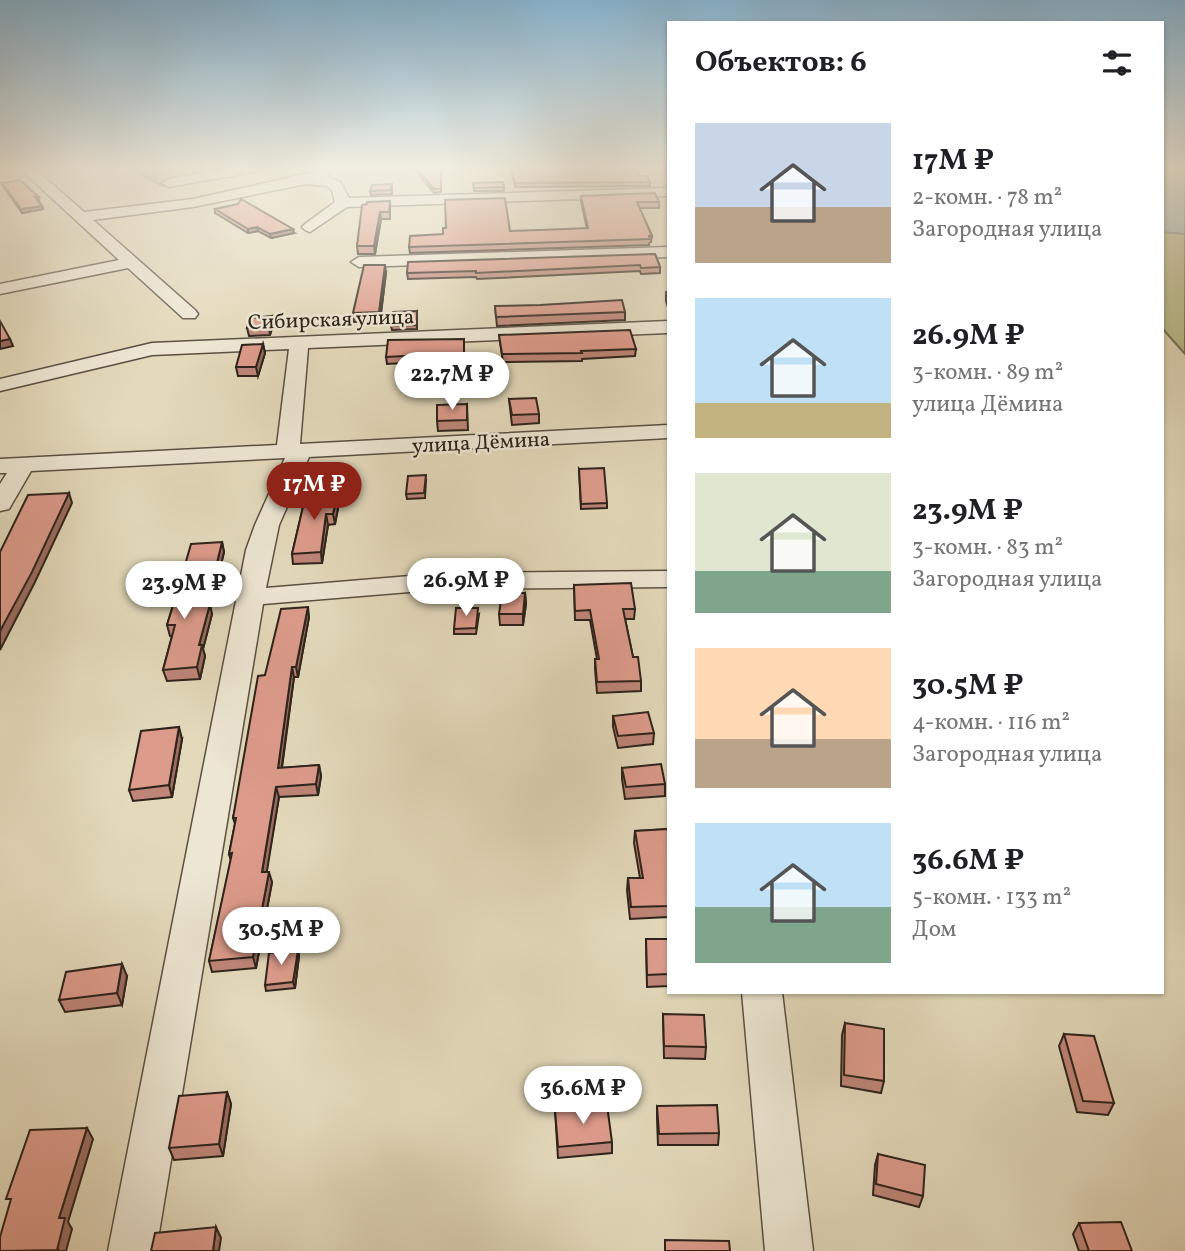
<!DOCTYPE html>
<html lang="ru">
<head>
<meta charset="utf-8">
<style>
	:root { --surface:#fff; --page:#f6f6f6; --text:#202124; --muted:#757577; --accent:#8f2418 }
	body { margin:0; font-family:Vollkorn,serif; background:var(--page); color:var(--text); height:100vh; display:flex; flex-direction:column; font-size:26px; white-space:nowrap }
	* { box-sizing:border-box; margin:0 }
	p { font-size:23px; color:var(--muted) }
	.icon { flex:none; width:38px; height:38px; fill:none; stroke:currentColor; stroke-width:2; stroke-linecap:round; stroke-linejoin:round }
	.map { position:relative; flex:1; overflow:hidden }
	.side { position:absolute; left:667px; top:21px; width:497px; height:973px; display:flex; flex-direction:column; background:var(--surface); border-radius:0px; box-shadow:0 2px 5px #0004 }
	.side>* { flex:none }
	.price { position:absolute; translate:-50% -60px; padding:0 16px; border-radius:24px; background:#fff; color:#222; font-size:23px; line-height:46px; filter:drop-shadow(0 2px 4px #0008) }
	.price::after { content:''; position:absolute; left:50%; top:42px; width:21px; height:16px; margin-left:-10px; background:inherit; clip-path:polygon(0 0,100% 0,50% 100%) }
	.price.selected { background:var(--accent); color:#fff }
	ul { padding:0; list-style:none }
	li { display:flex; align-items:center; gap:21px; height:175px; padding:0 28px }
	li span { display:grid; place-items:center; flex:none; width:196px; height:140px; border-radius:0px; color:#555 }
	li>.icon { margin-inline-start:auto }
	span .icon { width:84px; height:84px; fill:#fffc; stroke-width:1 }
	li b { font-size:30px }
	h2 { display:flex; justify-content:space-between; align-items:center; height:84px; padding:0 28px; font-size:30px }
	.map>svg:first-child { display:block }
	.green { fill:#babe8c; stroke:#747054; stroke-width:2 }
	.water { fill:#97b9b7; stroke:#6d7d79; stroke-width:2 }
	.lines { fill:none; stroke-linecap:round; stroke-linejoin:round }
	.minor-casing { stroke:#5a5043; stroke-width:3 }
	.minor { fill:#ede6d3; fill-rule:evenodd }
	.wall { fill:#be8578; stroke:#2d231b; stroke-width:2 }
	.shaded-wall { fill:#9b6c61; stroke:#2d231b; stroke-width:2 }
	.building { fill:#dd9b8b; stroke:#2d231b; stroke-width:2 }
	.labels { text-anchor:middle; stroke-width:5; stroke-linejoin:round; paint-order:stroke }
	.far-street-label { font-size:21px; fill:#2d231b; stroke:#ede6d3 }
</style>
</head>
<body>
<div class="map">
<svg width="1185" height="1251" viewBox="0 0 1185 1251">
	<rect width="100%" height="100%" fill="#e3d9bb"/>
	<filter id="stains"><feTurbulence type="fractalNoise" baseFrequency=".00286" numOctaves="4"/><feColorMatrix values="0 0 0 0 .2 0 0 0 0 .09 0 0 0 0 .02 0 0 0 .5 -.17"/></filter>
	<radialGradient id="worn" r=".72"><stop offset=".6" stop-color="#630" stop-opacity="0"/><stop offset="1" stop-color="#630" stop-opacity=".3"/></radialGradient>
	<path class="green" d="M 129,168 L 262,168 L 163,186 Z
		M 1162,232 L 1185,234 L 1185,354 L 1162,328 Z"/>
	<path class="water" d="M 1162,168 L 1185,169 L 1185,234 L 1162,232 Z"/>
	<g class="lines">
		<defs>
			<path id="minor" d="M 19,168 L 34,168 L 84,212 L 193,199 L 323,170 L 330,174 L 327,177 L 340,182 L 349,198 L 668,188 L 668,196 L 347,207 L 310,232 L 305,230 L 302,227 L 305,224 L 335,202 L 332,190 L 326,186 L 306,184 L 193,207 L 93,220 L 195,310 L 198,314 L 195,318 L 183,318 L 128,268 L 0,294 L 0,284 L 119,260 Z
				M 233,168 L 261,168 L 254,172 L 169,187 L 162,183 L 169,179 Z
				M 668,247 L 668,257 L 359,267 L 351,262 L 359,257 Z
				M 668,321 L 668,333 L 308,348 L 300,444 L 668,425 L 668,438 L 309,457 L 279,525 L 266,588 L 446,573 L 668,571 L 668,587 L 446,589 L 263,604 L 156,1251 L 108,1251 L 246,550 L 255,525 L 285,458 L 31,471 L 9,509 L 0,511 L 0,484 L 7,473 L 0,473 L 0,459 L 277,445 L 289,349 L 152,355 L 0,391 L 0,379 L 152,343 Z
				M 742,992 L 782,992 L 813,1251 L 765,1251 Z"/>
		</defs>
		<use href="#minor" class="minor-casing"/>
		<use href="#minor" class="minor"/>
	</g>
	<path class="wall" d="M 413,168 L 440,168 L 441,192 L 434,193 Z
		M 511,168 L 635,168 L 640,176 L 650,182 L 650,186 L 515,187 Z
		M 503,182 L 504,191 L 474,191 L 473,183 Z
		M 2,183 L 40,200 L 38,200 L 42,206 L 43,209 L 22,213 L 3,186 Z
		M 392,184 L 392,194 L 371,195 L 370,191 Z
		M 581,196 L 659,202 L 659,208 L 639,208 L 652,236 L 651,242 L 649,243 L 649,245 L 410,253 L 409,247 L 443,234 L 587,229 L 581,202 Z
		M 390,201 L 390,219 L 381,219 L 375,254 L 358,254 L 357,246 L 367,204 Z
		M 215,209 L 294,233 L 271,238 L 258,231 L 248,233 L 215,213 Z
		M 655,254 L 660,267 L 660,273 L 641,274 L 640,271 L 477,279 L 476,277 L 408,279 L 407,273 Z
		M 386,273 L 380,321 L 354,322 L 353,313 Z
		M 668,291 L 668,307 L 666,301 L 666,292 Z
		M 495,306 L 625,312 L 625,320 L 497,326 Z
		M 417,311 L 417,329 L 392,330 L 391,326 Z
		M 272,316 L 273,325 L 270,335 L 249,336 L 247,328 Z
		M 499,335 L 636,349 L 635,356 L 582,359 L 582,361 L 503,362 Z
		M 464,339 L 464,360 L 461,361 L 460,371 L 443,371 L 442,361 L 387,364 L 386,357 Z
		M 263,344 L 265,353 L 258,376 L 238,376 L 236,367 Z
		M 509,399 L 539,414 L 539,423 L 512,425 Z
		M 467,404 L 468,430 L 438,431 L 437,421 Z
		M 579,469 L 607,503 L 607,508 L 581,509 Z
		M 426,480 L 425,498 L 407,499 L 406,494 Z
		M 306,494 L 339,503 L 335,524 L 328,525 L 322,563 L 293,564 L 292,554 Z
		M 222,542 L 224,552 L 219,573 L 198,575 L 200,583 L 195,604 L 212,614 L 203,649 L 205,656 L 200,679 L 167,681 L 163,670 L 172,636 L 170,636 L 167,625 L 173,605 L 159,606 L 156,595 L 183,574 L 186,569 L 185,565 Z
		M 574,585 L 635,609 L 634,619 L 625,619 L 633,657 L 641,681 L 641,691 L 597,693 L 595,669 L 595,659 L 597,659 L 590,620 L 575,620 Z
		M 525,593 L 526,604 L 523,625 L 500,625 L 499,614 Z
		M 479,614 L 476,634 L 454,634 L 454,629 Z
		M 309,617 L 298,677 L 294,677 L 282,768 L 319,765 L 321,776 L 318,795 L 279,797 L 266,872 L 272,882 L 256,968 L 212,972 L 209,961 L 231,861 L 229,854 L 235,824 L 233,818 L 265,675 Z
		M 613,716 L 654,733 L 653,744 L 618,748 L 613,727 Z
		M 182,739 L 172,797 L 133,801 L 129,790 Z
		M 622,768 L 665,784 L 665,796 L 625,799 L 622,779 Z
		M 668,829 L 668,917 L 630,919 L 627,890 L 628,878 L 640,878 L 634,843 L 635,831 Z
		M 646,939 L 668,939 L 668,986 L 647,987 Z
		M 298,950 L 299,956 L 295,988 L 266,991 L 265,985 Z
		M 127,976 L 122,1005 L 65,1012 L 59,1000 Z
		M 663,1014 L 706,1047 L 705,1059 L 664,1058 Z
		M 845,1023 L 884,1081 L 881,1093 L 841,1086 L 842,1035 Z
		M 1064,1034 L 1114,1103 L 1108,1115 L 1077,1112 L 1059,1046 Z
		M 227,1092 L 231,1104 L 223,1156 L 174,1160 L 169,1148 Z
		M 657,1106 L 719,1133 L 718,1145 L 658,1145 L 657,1118 Z
		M 555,1110 L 612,1142 L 612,1153 L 558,1158 Z
		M 878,1154 L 923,1196 L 919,1207 L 873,1195 L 875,1165 Z
		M 1079,1223 L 1132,1251 L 1079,1251 L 1073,1234 Z"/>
	<path class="shaded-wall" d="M 42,206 L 43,209 L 22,213 L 21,209 Z
		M 380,212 L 381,219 L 375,254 L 374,246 Z
		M 257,227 L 258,231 L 248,233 L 248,229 Z
		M 293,229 L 294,233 L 271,238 L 270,234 Z
		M 385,265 L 386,273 L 380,321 L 379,312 Z
		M 272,316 L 273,325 L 270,335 L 269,327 Z
		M 10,339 L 13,346 L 0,349 L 0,341 Z
		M 263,344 L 265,353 L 258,376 L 256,367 Z
		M 69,493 L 72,503 L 35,582 L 0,650 L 0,631 Z
		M 338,493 L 339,503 L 335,524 L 333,514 Z
		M 326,514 L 328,525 L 322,563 L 321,552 Z
		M 222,542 L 224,552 L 219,573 L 217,563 Z
		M 198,572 L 200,583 L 193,616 L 190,605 Z
		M 525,593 L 526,604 L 523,625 L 523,614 Z
		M 210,604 L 212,614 L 203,649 L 205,656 L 200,679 L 197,667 L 199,645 Z
		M 308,607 L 309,617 L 298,677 L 296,667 Z
		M 292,667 L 294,677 L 280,779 L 278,768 Z
		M 179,727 L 182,739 L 172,797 L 169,785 Z
		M 319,765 L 321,776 L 318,795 L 316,784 Z
		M 276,787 L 279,797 L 265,883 L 262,872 Z
		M 269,872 L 272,882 L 256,968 L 253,957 Z
		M 298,950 L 299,956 L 295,988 L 293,982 Z
		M 122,964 L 127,976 L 122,1005 L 117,993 Z
		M 227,1092 L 231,1104 L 223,1156 L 219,1144 Z
		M 87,1128 L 93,1139 L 68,1222 L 72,1229 L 66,1251 L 58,1251 L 59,1218 Z
		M 216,1227 L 221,1238 L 219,1251 L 213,1251 Z"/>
	<path class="building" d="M 416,168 L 440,168 L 441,169 L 441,189 L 434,189 Z
		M 511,168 L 635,168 L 640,176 L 647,176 L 650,182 L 515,183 Z
		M 20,180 L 39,197 L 35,197 L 42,206 L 21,209 L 2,183 Z
		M 503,182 L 504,187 L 474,188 L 473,183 Z
		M 392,184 L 391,190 L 370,191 L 372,185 Z
		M 655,193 L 659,202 L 637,202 L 652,236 L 649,236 L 650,239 L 409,247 L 410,236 L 443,234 L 443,228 L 446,228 L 445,200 L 505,198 L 510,231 L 567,229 L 588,228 L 581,196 Z
		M 241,199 L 293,229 L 270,234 L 257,227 L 248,229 L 215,209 L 238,204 Z
		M 390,201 L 389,212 L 380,212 L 374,246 L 357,246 L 362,205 L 367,204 L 367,202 Z
		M 655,254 L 660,267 L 641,268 L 640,265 L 476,273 L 476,271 L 407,273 L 408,262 Z
		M 364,265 L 385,265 L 379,312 L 353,313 Z
		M 622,300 L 625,312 L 496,317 L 495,306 L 540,305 Z
		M 417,311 L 417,325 L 391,326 L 393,312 Z
		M 272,316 L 269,327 L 247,328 L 250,318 Z
		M 0,321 L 10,339 L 0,341 Z
		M 630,330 L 636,349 L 581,351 L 582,353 L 502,354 L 499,335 Z
		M 464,339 L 464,354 L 460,354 L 459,364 L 442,364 L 443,354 L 386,357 L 388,340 Z
		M 263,344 L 256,367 L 236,367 L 242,345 Z
		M 536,398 L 539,414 L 512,415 L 509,399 Z
		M 467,404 L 467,420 L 437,421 L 437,405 Z
		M 604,468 L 607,503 L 581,504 L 579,469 Z
		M 426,475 L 424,493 L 406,494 L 408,476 Z
		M 69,493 L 32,572 L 0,631 L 0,552 L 28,495 Z
		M 338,493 L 333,514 L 326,514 L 321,552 L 292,554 L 306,494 Z
		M 222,542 L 217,563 L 185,565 L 191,544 Z
		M 185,569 L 198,572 L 190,605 L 210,604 L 199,645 L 202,645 L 197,667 L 163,670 L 175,625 L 167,625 L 177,593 L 156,595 L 161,576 L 183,574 Z
		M 631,583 L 635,609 L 623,609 L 633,657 L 638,657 L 641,681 L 597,682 L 595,659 L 599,659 L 590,610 L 575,611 L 574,585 Z
		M 502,593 L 525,593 L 523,614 L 499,614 Z
		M 308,607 L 296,667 L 292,667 L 278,768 L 319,765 L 316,784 L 276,787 L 262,872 L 269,872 L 253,957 L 209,961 L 232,853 L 229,854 L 236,818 L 233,818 L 258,676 L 265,675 L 281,609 Z
		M 456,608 L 478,608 L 476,628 L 454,629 Z
		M 648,712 L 654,733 L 618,736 L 613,716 Z
		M 179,727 L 169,785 L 129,790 L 141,731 Z
		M 661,764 L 665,784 L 626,787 L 622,768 Z
		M 668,829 L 668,906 L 631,907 L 628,878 L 643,878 L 635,831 Z
		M 646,939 L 668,939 L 668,974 L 647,975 Z
		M 298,950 L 293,982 L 265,985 L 269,953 Z
		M 122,964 L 117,993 L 59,1000 L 66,972 Z
		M 663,1014 L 704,1015 L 706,1047 L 664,1046 Z
		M 845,1023 L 884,1029 L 884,1081 L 844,1075 Z
		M 1064,1034 L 1094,1036 L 1114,1103 L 1083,1101 Z
		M 227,1092 L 219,1144 L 169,1148 L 179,1096 Z
		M 607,1105 L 612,1142 L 558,1147 L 555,1110 Z
		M 717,1105 L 719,1133 L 659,1134 L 657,1106 Z
		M 87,1128 L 59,1218 L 65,1218 L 57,1250 L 0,1251 L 0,1237 L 11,1199 L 6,1199 L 30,1130 Z
		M 878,1154 L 925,1165 L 923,1196 L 876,1184 Z
		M 1121,1222 L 1132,1251 L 1089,1251 L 1079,1223 Z
		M 216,1227 L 213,1251 L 151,1251 L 155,1233 Z
		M 665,1240 L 729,1241 L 730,1251 L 665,1251 Z"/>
	<linearGradient id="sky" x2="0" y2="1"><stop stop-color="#87b6d4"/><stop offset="0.49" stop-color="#f2eee0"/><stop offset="1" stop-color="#f2eee0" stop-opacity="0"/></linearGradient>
	<rect width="1185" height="343" fill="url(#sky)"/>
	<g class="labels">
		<g class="far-street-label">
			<text transform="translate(331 319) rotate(-2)" y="7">Сибирская улица</text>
			<text transform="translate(481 442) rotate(-3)" y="7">улица Дёмина</text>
		</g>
	</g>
	<rect width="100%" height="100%" filter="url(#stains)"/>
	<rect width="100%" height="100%" fill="url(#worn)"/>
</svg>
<b class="price" style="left:452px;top:412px">22.7M ₽</b>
<b class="price selected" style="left:314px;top:522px">17M ₽</b>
<b class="price" style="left:466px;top:618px">26.9M ₽</b>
<b class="price" style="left:184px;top:621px">23.9M ₽</b>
<b class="price" style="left:281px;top:967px">30.5M ₽</b>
<b class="price" style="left:583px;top:1126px">36.6M ₽</b>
<section class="side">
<h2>Объектов: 6<svg class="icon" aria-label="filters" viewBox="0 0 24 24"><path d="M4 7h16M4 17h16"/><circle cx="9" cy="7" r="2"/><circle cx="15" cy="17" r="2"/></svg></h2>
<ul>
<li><span style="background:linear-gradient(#c9d6e8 60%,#b9a48a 0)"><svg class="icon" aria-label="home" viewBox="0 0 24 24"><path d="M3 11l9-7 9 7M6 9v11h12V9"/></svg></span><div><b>17M ₽</b><p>2-комн. · 78 m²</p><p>Загородная улица</p></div></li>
<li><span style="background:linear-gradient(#bfe0f5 75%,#c2b280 0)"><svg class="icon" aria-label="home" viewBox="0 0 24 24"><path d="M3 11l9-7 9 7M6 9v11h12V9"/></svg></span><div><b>26.9M ₽</b><p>3-комн. · 89 m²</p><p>улица Дёмина</p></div></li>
<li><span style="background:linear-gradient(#dfe7d0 70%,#7fa58c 0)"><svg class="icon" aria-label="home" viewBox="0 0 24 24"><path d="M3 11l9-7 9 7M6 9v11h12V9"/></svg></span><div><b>23.9M ₽</b><p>3-комн. · 83 m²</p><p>Загородная улица</p></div></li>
<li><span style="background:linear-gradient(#ffd9b3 65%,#b9a48a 0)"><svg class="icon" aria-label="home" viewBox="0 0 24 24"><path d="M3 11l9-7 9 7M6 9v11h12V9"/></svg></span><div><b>30.5M ₽</b><p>4-комн. · 116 m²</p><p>Загородная улица</p></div></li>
<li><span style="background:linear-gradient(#bfe0f5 60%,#7fa58c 0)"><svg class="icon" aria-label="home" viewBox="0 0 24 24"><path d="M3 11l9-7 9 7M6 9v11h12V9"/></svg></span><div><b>36.6M ₽</b><p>5-комн. · 133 m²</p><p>Дом</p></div></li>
</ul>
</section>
</div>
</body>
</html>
